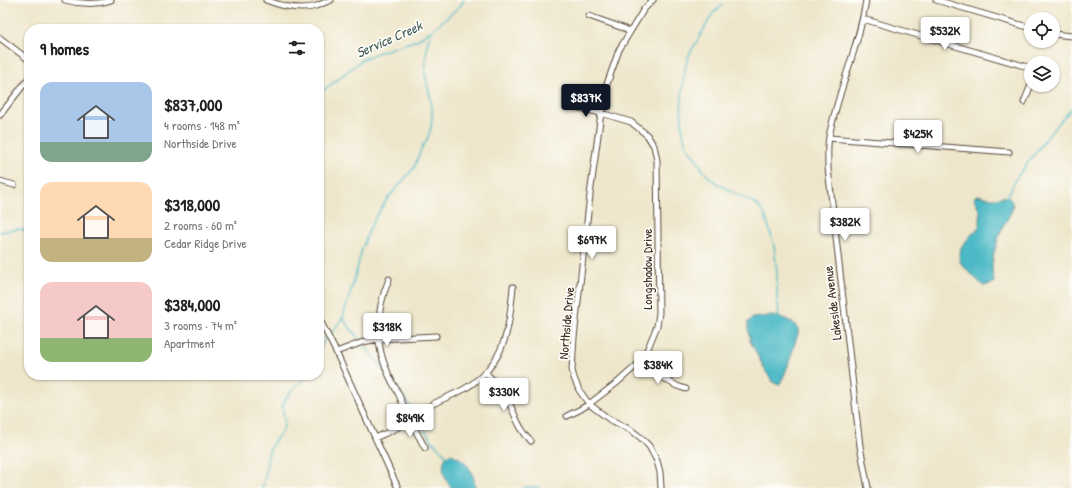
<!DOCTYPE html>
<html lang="en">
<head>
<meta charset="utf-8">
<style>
	:root { --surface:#fff; --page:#f6f6f6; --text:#222; --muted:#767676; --accent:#111827 }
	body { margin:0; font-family:"Patrick Hand",sans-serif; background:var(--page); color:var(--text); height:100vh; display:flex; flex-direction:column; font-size:15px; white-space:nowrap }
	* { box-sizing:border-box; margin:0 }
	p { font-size:13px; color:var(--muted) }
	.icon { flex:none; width:22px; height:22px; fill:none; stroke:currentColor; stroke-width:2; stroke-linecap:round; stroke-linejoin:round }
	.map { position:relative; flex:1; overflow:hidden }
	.side { position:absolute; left:24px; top:24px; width:300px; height:356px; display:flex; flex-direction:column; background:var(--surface); border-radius:16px; box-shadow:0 1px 3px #0004 }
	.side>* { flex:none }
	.buttons { position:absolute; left:1024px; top:12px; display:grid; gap:8px }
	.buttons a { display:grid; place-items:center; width:36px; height:36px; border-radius:50%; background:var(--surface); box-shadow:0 1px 3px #0004; font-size:20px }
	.price { position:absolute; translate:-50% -34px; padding:0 9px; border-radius:4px; background:#fff; color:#222; font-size:13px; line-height:26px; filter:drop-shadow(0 1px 2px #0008) }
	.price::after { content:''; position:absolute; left:50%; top:24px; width:12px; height:9px; margin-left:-6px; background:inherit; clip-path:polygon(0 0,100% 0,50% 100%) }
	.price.current { background:var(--accent); color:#fff }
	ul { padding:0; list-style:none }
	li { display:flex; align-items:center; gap:12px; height:100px; padding:0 16px }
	li span { display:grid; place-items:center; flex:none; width:112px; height:80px; border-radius:12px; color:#555 }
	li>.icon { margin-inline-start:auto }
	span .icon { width:48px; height:48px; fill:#fffc; stroke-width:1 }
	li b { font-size:17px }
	h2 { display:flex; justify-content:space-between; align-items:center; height:48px; padding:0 16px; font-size:17px }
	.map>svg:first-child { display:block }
	.water { fill:#4bb9c6; stroke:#437272 }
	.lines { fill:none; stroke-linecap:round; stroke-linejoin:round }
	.stream { stroke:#4bb9c6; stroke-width:1.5 }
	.minor-casing { stroke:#564638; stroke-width:7 }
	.minor { stroke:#fff; stroke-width:5 }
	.labels { text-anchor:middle; stroke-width:3.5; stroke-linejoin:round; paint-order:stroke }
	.street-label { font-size:13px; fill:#3b2a1e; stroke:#fdfcf7 }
	.water-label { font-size:14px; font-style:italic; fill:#415c59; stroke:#fdfcf7 }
</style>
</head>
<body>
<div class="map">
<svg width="1072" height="488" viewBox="0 0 1072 488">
	<rect width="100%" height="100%" fill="#fdfcf7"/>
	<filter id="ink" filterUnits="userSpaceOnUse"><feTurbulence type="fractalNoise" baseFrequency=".025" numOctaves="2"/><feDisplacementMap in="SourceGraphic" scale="8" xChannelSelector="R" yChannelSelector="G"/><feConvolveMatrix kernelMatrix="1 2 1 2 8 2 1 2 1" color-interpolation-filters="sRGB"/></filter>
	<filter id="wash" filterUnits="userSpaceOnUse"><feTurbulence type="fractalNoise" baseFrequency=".012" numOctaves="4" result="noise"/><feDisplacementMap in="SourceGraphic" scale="16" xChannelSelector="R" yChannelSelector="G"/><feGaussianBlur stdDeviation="0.9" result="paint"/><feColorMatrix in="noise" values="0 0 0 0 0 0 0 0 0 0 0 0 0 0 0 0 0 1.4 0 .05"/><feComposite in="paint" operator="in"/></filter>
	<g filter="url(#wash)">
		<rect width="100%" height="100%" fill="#eee6ca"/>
		<path class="water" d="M 978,195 C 983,196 988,198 993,198 C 999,198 1004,195 1009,198 C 1019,207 1005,220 1002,229 C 997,242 992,255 992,268 C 992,274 994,278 994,283 L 984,286 L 982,285 L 962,265 L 959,259 L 961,247 L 972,234 L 976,231 L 980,225 L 980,211 L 974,199 L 975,196 Z
			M 769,316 C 781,316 794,320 799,331 C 793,347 788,372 779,385 L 774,383 L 766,372 L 750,341 L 748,329 L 748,322 L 751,319 L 753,318 Z
			M 450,454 C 465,458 475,472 475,488 L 452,488 C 449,485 446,481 445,477 C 442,470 442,457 450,454 Z"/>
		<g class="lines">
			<path class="stream" d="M 723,5 L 713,13 L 689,55 C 681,76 679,120 685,142 C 687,149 693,154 697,160 C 702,168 704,173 711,179 C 724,189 740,196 754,203 L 758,206 L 765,215 L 774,245 L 777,273 L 777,299 L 779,313 L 777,317
				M 319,94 L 363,59 L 377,53 L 417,40 L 431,31 L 461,5 L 464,0
				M 1006,199 L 1017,177 L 1052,131 L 1072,108
				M 0,232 L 18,229 L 29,231
				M 343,317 L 347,324 L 361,341
				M 332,333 L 343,317 L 353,284 L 362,249 L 369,230 L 375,218 L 388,198 L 414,168 L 422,147 L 427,140 L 431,128 L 432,117 L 432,106 L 425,74 L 427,46 L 431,31
				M 363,344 L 385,371
				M 319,353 L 325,338
				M 396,385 L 411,408 L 416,418 L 433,442 L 447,456
				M 262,488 C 268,476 265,462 270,449 C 273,441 282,434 284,426 C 287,418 279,410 284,402 C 287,396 292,390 297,385 C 301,382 305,379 309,375
				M 523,488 L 531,487 L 540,488"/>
		</g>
	</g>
	<g filter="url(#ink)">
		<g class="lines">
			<defs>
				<path id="minor" d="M 65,0 C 79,4 97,5 111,0
					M 266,0 C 281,6 300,11 316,6 C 321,4 326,2 331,0
					M 653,0 L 644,9 L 619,50 L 607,84 L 601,113 L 590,195 L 574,337 L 572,370 L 574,378 L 579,390 L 589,404 L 609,419 L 631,430 L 640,437 L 649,446 L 657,461 L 660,472 L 661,488
					M 866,0 C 859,47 838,90 829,137 C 827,147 828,158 828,168 L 860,446 L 868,488
					M 936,0 L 1031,28
					M 589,16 L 623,28 L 630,32
					M 863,19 L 1031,68
					M 1053,34 L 1072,36
					M 0,38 L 29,60
					M 1024,102 L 1031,85
					M 0,115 L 29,78
					M 829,138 L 1009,152
					M 0,181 L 14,185
					M 389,279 C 378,306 374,332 383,360 C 386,371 392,382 398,393 C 406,412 415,430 425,448
					M 319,318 L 336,352 L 398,488
					M 336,352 L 363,342 L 378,339 L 436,336
					M 638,364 L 677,386 L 686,389
					M 486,373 C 494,381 502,390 508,400 C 515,415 519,429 531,441
					M 567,416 L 581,409 L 589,404 L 618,382 L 638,364 L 648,348 L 657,326 L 659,313 L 657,160 L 654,146 L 647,135 L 631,122 L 601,113 L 575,107
					M 375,438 C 387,433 400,427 411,419 C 418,414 425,409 433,404 C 444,398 456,394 466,388 C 506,363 509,329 513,287"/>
			</defs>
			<use href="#minor" class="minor-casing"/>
			<use href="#minor" class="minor"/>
		</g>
	</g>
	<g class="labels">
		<g class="street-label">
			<text transform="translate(647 269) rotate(-90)" y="5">Longshadow Drive</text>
			<text transform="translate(832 303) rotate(-97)" y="5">Lakeside Avenue</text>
			<text transform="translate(566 323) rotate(-85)" y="5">Northside Drive</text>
		</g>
		<g class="water-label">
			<text transform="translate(389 39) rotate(-24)" y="5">Service Creek</text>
		</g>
	</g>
</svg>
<div class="buttons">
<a><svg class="icon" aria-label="locate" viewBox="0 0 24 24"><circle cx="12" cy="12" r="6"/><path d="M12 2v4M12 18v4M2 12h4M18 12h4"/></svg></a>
<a><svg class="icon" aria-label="layers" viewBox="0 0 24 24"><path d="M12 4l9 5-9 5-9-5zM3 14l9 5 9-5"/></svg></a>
</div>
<b class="price" style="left:945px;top:51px">$532K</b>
<b class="price current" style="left:586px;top:118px">$837K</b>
<b class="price" style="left:918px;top:154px">$425K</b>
<b class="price" style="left:845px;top:242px">$382K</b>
<b class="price" style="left:592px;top:260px">$697K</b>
<b class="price" style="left:387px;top:347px">$318K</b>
<b class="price" style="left:658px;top:385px">$384K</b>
<b class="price" style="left:504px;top:412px">$330K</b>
<b class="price" style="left:410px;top:438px">$849K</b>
<section class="side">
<h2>9 homes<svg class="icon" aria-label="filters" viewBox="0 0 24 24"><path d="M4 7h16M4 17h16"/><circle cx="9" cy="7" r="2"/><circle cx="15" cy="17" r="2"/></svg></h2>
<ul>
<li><span style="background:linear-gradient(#a9c7e8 75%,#7fa58c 0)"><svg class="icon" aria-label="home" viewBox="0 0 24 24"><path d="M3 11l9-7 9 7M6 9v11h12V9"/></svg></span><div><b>$837,000</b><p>4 rooms · 148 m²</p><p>Northside Drive</p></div></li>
<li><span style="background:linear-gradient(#ffd9b3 70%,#c2b280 0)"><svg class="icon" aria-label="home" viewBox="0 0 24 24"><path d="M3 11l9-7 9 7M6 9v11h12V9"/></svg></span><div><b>$318,000</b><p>2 rooms · 60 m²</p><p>Cedar Ridge Drive</p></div></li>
<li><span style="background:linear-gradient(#f6c9c9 70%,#8fb573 0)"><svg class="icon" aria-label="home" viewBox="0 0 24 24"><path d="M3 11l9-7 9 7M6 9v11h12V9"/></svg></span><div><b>$384,000</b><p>3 rooms · 74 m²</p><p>Apartment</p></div></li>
</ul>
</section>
</div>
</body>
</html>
